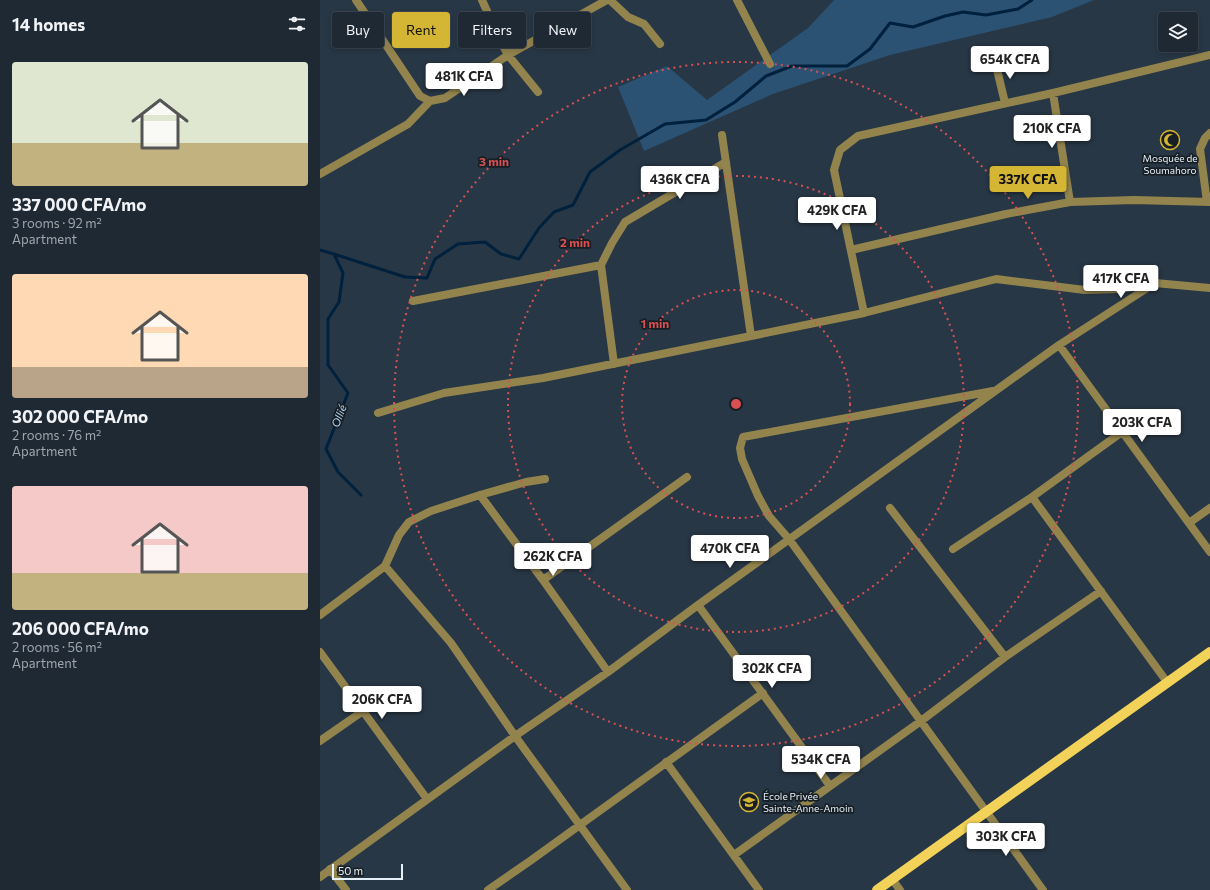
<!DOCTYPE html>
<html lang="en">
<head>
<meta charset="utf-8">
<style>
	:root { --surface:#1e2934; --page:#26313c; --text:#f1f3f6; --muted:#a1a6ac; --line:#3c454f; --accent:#d5b534 }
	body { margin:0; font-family:Commissioner,sans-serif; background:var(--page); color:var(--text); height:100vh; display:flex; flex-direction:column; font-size:15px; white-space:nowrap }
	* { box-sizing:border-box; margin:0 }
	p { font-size:13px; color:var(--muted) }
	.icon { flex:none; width:22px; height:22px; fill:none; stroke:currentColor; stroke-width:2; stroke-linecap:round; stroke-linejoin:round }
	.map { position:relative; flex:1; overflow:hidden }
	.sheet { display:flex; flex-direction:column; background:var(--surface); width:320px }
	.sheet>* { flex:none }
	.hud { position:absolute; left:12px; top:12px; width:380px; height:36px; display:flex; gap:8px }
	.tools { position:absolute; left:838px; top:12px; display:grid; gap:8px }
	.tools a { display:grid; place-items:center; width:40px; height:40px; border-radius:4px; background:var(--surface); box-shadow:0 2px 6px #0003,0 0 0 1px var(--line); font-size:20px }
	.scale { position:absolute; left:12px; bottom:10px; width:71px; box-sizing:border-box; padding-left:4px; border:2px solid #e6f0f9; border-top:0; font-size:11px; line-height:14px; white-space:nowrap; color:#e6f0f9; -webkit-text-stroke:3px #171e24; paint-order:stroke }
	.price { position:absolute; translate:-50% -34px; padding:0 9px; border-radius:4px; background:#fff; color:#222; font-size:13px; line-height:26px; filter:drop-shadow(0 1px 2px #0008) }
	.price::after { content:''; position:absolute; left:50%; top:24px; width:12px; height:9px; margin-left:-6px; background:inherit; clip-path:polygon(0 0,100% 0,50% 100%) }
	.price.current { background:var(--accent); color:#111 }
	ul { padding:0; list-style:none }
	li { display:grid; align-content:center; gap:8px; height:212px; padding:0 12px }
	li span { display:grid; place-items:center; height:124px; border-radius:4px; color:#555 }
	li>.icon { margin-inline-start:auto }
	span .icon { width:72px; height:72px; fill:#fffc; stroke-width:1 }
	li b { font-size:17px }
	h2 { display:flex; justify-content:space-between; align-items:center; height:48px; padding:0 12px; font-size:17px }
	.pill { padding:0 14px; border-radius:4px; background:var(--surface); box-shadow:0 2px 6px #0003,0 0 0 1px var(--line); font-size:14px; line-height:36px }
	.pill.current { background:var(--accent); color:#111 }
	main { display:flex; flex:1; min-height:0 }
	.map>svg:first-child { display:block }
	.green { fill:#2b5173 }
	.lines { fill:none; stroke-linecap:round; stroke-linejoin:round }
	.stream { stroke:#00213d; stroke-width:3 }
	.minor { stroke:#93844e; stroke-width:8 }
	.primary { stroke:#f2d258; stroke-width:10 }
	.ring { fill:none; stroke:#d95052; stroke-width:2; stroke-dasharray:2 4 }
	.labels { text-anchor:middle; stroke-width:3.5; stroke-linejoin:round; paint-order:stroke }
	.poi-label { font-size:10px; fill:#e6f0f9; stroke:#171e24 }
	.water-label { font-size:11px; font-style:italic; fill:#b8d9f8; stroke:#171e24 }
	.centre { fill:#d95052; stroke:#171e24; stroke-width:2 }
	.ring-label { font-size:12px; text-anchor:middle; font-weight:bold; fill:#d95052; stroke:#171e24; stroke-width:3.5; stroke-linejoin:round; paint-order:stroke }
</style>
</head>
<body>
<main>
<section class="sheet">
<h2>14 homes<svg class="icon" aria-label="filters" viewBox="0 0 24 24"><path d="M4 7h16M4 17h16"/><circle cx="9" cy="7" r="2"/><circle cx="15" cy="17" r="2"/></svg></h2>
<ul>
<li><span style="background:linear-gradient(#dfe7d0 65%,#c2b280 0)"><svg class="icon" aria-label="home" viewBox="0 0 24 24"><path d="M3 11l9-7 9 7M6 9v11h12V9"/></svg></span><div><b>337 000 CFA/mo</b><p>3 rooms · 92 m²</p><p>Apartment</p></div></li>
<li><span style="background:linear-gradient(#ffd9b3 75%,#b9a48a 0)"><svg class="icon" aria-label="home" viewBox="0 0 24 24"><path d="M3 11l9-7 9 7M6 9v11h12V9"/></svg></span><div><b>302 000 CFA/mo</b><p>2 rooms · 76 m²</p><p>Apartment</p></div></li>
<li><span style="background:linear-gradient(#f6c9c9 70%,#c2b280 0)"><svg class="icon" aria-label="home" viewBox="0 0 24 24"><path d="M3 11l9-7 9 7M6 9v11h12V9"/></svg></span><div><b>206 000 CFA/mo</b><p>2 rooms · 56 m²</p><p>Apartment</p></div></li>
</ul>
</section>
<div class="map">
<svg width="890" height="890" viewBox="0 0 890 890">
	<rect width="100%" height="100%" fill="#283745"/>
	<path class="green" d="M 514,0 L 774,0 L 732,17 L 570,55 L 453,94 L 324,151 L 298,87 L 347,66 L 387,100 L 488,28 Z"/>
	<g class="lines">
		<path class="stream" d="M 0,250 L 14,254 L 23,273 L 19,302 L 8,319 L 8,365 L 28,393 L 6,449 L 18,472 L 41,495
			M 14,254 L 85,277 L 107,278 L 115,259 L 138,244 L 165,242 L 181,254 L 199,259 L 219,228 L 234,212 L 253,205 L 270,172 L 300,150 L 345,124 L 386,120 L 415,102 L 446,76 L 472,66 L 527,66 L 550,49 L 570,23 L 593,27 L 625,16 L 643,12 L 666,15 L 698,9 L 712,0"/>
		<path class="minor" d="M 36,0 L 100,96 L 110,101 L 125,98 L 188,55 L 287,0
			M 162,0 L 180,40 L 188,55 L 218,92
			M 290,0 L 308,17 L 324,24 L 340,44
			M 417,0 L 450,64
			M 675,61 L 685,103
			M 733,93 L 750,202
			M 402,135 L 431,336
			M 0,174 L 88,124 L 110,101
			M 887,202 L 880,149 L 885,138 L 890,133
			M 531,250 L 686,214 L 750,202 L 814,200 L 890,202
			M 93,301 L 281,265
			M 544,313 L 514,170 L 520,150 L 538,136 L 733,93 L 890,55
			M 739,345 L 890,552
			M 294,364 L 281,265 L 292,243 L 305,222 L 406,162
			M 673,391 L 423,437 L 420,448 L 422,459 L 438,496 L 449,516 L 469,539 L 723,890
			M 58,413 L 124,393 L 223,378 L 431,336 L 544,313 L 676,279 L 765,290 L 800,289 L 835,283 L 890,288
			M 160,495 L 223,580 L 288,672
			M 712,497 L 847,682
			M 570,508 L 685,657
			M 869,523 L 890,508
			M 633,549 L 712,497 L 802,432
			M 65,566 L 131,643 L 195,736 L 307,890
			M 223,580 L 367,477
			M 378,605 L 510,786
			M 0,615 L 65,566 L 79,535 L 89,522 L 111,511 L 160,495 L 206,482 L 225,479
			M 0,652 L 107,799
			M 0,741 L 43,711
			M 346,762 L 439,890
			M 414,855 L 601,721 L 685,657 L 781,591
			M 10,869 L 26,890
			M 0,877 L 195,736 L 288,672 L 378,605 L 739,345 L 835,283
			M 572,879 L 580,890
			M 168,890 L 210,861 L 443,693"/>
		<path class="primary" d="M 557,890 L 890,652"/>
	</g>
	<g class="ring">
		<circle cx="416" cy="404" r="114"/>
		<circle cx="416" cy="404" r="228"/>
		<circle cx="416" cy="404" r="342"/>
	</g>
	<defs>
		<symbol id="mosque-ring" viewBox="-11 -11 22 22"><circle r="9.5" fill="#171e24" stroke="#d5b534" stroke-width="1.5"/><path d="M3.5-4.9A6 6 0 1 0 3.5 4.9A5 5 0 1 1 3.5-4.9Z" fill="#d5b534"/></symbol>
		<symbol id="school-ring" viewBox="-11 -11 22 22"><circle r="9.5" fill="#171e24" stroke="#d5b534" stroke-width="1.5"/><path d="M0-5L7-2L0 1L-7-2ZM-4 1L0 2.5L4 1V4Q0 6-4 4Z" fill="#d5b534"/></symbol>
	</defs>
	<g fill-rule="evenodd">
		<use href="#mosque-ring" x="839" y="129" width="22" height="22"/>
		<use href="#school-ring" x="418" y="791" width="22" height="22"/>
	</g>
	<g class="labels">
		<g class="poi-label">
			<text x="850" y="162">Mosquée de<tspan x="850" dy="12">Soumahoro</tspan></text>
			<text x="443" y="800" text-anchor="start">École Privée<tspan x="443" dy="12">Sainte-Anne-Amoin</tspan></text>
		</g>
		<g class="water-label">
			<text transform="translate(19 416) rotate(-69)" y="4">Ollié</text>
		</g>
	</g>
	<circle cx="416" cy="404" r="6" class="centre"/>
	<g class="ring-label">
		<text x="174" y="166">3 min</text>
		<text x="255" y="247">2 min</text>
		<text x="335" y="328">1 min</text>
	</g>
</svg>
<div class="tools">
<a><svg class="icon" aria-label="layers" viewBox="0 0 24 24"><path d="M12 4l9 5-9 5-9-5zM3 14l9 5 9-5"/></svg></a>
</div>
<div class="scale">50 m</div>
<b class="price" style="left:690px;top:80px">654K CFA</b>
<b class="price" style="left:144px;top:97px">481K CFA</b>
<b class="price" style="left:732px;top:149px">210K CFA</b>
<b class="price" style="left:360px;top:200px">436K CFA</b>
<b class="price current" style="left:708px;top:200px">337K CFA</b>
<b class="price" style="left:517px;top:231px">429K CFA</b>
<b class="price" style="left:801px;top:299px">417K CFA</b>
<b class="price" style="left:822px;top:443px">203K CFA</b>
<b class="price" style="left:410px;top:569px">470K CFA</b>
<b class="price" style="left:233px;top:577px">262K CFA</b>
<b class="price" style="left:452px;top:689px">302K CFA</b>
<b class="price" style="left:62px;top:720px">206K CFA</b>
<b class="price" style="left:501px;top:780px">534K CFA</b>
<b class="price" style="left:686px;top:857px">303K CFA</b>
<div class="hud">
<a class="pill">Buy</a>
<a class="pill current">Rent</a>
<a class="pill">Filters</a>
<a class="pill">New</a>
</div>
</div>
</main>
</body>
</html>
